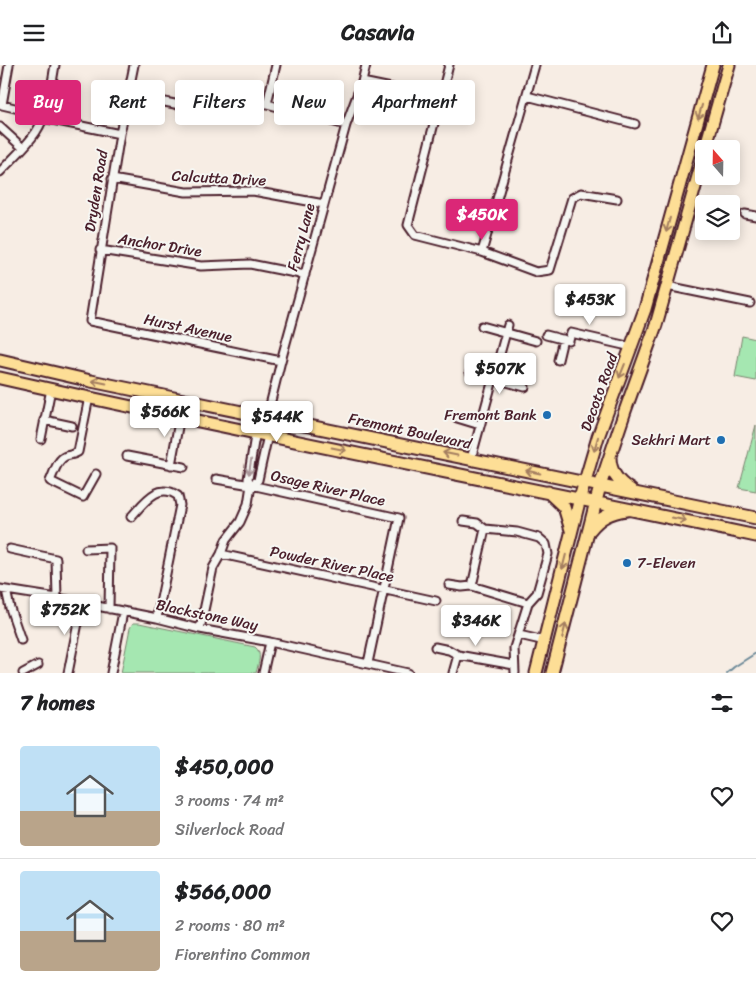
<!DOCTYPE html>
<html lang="en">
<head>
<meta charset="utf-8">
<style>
	:root { --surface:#fff; --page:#f2f2f2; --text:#202124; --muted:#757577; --line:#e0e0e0; --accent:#db2777 }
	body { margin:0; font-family:Sriracha,sans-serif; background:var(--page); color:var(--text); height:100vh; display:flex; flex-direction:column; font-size:19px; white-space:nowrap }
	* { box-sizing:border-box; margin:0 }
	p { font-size:16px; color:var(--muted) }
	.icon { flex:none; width:28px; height:28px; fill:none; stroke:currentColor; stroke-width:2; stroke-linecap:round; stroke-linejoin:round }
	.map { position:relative; height:608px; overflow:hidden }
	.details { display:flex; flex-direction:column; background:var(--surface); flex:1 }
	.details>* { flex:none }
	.banner { position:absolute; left:15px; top:15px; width:500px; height:45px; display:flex; gap:10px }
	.needle { width:32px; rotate:340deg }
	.controls { position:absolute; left:695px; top:75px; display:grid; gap:10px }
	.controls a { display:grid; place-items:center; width:45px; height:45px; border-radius:5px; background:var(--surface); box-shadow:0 2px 12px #0003; font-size:25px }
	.price { position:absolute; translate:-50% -42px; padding:0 11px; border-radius:5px; background:#fff; color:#222; font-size:16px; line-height:32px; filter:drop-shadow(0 1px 2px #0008) }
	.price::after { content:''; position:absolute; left:50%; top:30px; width:15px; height:11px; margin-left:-8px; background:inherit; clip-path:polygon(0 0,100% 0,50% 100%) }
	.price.current { background:var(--accent); color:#fff }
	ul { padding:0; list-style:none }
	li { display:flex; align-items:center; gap:15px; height:125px; padding:0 20px }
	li+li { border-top:1px solid var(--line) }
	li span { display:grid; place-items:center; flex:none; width:140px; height:100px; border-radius:5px; color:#555 }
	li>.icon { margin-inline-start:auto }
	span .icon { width:60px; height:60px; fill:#fffc; stroke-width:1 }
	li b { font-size:21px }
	h2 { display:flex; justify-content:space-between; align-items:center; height:60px; padding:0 20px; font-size:21px }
	.tag { padding:0 18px; border-radius:5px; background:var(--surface); box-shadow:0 2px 12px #0003; font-size:18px; line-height:45px }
	.tag.current { background:var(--accent); color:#fff }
	header { display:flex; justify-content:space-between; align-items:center; height:65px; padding:0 20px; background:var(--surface); font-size:22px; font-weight:700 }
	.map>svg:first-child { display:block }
	.green { fill:#a5e7b1; stroke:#78836e }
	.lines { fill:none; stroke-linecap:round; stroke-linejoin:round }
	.stream { stroke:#6c8998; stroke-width:2 }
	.street-casing { stroke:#4a1f2b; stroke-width:11 }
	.primary-casing { stroke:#4a1f2b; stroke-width:15 }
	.street { stroke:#f6f6f2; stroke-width:7 }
	.primary { stroke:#fdde96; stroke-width:11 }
	.oneway { stroke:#a47e60 }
	.oneway2 { stroke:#a99598 }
	.poi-dot { fill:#1f6fb2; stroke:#f6f6f2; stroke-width:2 }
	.labels { text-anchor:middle; stroke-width:4; stroke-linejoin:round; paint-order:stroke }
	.street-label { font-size:15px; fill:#4a1f2b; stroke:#f6f6f2 }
	.poi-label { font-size:15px; fill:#4a1f2b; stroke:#f6f6f2; text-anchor:end }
</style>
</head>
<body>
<header><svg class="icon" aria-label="menu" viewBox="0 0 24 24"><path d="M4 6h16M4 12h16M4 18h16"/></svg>Casavia<svg class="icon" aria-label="share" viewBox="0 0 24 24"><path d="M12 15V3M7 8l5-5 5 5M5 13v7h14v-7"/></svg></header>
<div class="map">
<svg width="756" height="608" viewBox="0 0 756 608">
	<rect width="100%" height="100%" fill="#f7ede4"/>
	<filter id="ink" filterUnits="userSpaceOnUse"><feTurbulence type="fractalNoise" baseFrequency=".02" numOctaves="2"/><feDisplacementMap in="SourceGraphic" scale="10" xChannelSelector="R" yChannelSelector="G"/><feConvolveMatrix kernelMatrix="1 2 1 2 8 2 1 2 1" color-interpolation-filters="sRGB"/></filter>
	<g filter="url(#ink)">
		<path class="green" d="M 742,271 L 756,274 L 756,316 L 735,312 Z
			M 756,360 L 756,426 L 739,423 Z
			M 133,558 L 139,558 L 255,582 C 263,588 258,599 256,608 L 121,608 L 130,563 Z"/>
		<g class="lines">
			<path class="stream" d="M 727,608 L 734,602 L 756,588"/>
			<defs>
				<path id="street" d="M 9,0 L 2,40 L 36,48 L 43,53 L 120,69
					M 134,0 L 120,69 L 90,256 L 281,296
					M 449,0 L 408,160 L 415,170 L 482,187 L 536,207 L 550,205 L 572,133 L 581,128 L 617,134
					M 362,17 L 440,33
					M 129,30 L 195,43 L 217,42 L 238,38 L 267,39 L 346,60
					M 527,31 L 635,59
					M 267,39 L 276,0
					M 0,62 L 23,83
					M 0,107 C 12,94 26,82 36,67 C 49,47 51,22 55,0
					M 112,114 L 186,127 L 253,126 L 324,139
					M 745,149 L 756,151
					M 100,185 L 201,201 L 250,199 L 305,210
					M 482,187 L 535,0
					M 667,221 L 750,238
					M 482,261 L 536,276
					M 546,270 L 569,276 L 571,268 L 632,282
					M 558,295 L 563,274
					M 470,307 L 525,322
					M 89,332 L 78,387 C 73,390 70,390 66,391 C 57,394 54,408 50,416 L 83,432 L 96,409
					M 457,353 L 480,360
					M 44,355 L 72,361
					M 41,374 L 51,324
					M 127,391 L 184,402
					M 471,394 L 508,260
					M 171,400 L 180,351
					M 216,414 L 251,420 L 399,453 L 368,598
					M 251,420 L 258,415 L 268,370 L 267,352 L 281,296 L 346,60 L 362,17 L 366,0
					M 131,452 C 144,438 158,416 178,431 L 180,440 L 157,553
					M 463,456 L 477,458 L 485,464 L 517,467 L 539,473 L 546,479 L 548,489 L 537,528 L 528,538 L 514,583 L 515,608
					M 10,484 L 56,494 L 57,533
					M 86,484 L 110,483 L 109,544
					M 221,489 L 436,536
					M 449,520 L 462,522 L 472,521 L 528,538
					M 472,521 L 485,464
					M 0,524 L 57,533 L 157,553 L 200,564 L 270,577 L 408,608
					M 6,525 L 10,543 L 21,575
					M 200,564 L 213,503 L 221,489 L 226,475 L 240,457 L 248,439 L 251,420 L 248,414 L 254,377 L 256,368 L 267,352
					M 519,570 L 545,576
					M 435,582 L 449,585 L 458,590 L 514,600
					M 23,608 L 38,600
					M 68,608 L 82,538
					M 111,608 L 123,547
					M 263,608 L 270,577
					M 453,608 L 458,590"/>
				<path id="primary" d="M 705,84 L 729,0
					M 0,295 L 91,316 L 756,453
					M 0,313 C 251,370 504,417 756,471
					M 610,392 C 610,407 619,418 631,425
					M 548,427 L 564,442 L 571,465
					M 590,465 C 600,452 611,447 627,445
					M 536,608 L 580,433 L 598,372 L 645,244 L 713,0
					M 552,608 L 600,421 L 625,346 L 656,260 L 704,90"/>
			</defs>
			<use href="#street" class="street-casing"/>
			<use href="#primary" class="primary-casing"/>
			<use href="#street" class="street"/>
			<use href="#primary" class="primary"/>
		</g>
		<defs><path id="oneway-shaft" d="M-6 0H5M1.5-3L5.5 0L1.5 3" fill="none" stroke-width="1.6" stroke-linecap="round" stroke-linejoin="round" transform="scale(1.25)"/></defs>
		<g class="oneway">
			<use href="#oneway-shaft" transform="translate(700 47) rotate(106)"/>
			<use href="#oneway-shaft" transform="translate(668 160) rotate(105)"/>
			<use href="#oneway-shaft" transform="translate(622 306) rotate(112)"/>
			<use href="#oneway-shaft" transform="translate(99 317) rotate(-168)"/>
			<use href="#oneway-shaft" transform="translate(596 379) rotate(106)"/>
			<use href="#oneway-shaft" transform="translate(339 384) rotate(11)"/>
			<use href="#oneway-shaft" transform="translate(450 389) rotate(-169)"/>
			<use href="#oneway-shaft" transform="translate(533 407) rotate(-168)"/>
			<use href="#oneway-shaft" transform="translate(679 454) rotate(12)"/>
			<use href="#oneway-shaft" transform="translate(564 497) rotate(104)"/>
			<use href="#oneway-shaft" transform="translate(564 566) rotate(-76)"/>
		</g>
		<use class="oneway2" href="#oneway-shaft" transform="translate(250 402) rotate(99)"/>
	</g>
	<g class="poi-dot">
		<circle cx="547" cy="350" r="5"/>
		<circle cx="721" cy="375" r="5"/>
		<circle cx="627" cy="498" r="5"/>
	</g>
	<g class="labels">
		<g class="street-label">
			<text transform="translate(219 113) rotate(3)" y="5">Calcutta Drive</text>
			<text transform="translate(96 126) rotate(-81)" y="5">Dryden Road</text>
			<text transform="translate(301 172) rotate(-75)" y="5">Ferry Lane</text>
			<text transform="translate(160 180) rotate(9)" y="5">Anchor Drive</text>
			<text transform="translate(188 263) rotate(12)" y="5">Hurst Avenue</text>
			<text transform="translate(599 327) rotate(-70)" y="5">Decoto Road</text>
			<text transform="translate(410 366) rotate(12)" y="5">Fremont Boulevard</text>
			<text transform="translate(328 423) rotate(13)" y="5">Osage River Place</text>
			<text transform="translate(332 499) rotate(12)" y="5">Powder River Place</text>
			<text transform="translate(207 550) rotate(12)" y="5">Blackstone Way</text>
		</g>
		<g class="poi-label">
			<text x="537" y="355">Fremont Bank</text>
			<text x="711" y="380">Sekhri Mart</text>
			<text x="637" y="503" text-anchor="start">7-Eleven</text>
		</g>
	</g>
</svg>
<div class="controls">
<a><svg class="needle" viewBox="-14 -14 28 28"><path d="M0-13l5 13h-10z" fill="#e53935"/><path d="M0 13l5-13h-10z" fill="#757577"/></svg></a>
<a><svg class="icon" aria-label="layers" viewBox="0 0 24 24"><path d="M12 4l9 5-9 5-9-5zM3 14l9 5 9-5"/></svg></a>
</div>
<b class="price current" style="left:482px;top:176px">$450K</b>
<b class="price" style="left:590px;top:261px">$453K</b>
<b class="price" style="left:500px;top:330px">$507K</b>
<b class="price" style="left:165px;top:373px">$566K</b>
<b class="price" style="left:277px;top:378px">$544K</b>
<b class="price" style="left:65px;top:571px">$752K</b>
<b class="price" style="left:476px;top:582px">$346K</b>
<div class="banner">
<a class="tag current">Buy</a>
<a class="tag">Rent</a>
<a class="tag">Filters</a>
<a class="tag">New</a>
<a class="tag">Apartment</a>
</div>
</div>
<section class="details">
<h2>7 homes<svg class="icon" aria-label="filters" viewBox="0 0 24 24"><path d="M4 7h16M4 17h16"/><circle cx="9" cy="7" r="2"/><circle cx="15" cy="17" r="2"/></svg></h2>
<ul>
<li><span style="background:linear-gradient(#bfe0f5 65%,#b9a48a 0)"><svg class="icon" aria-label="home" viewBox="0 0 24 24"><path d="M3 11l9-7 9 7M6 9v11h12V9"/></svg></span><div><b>$450,000</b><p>3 rooms · 74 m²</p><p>Silverlock Road</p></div><svg class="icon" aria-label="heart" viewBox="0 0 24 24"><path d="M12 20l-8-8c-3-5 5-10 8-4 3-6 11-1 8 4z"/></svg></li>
<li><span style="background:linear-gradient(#bfe0f5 60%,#b9a48a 0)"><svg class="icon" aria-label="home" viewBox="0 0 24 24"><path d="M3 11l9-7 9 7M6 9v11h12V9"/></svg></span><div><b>$566,000</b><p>2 rooms · 80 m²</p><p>Fiorentino Common</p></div><svg class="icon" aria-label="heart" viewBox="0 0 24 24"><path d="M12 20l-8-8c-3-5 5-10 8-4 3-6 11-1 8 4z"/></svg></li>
</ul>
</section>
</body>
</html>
